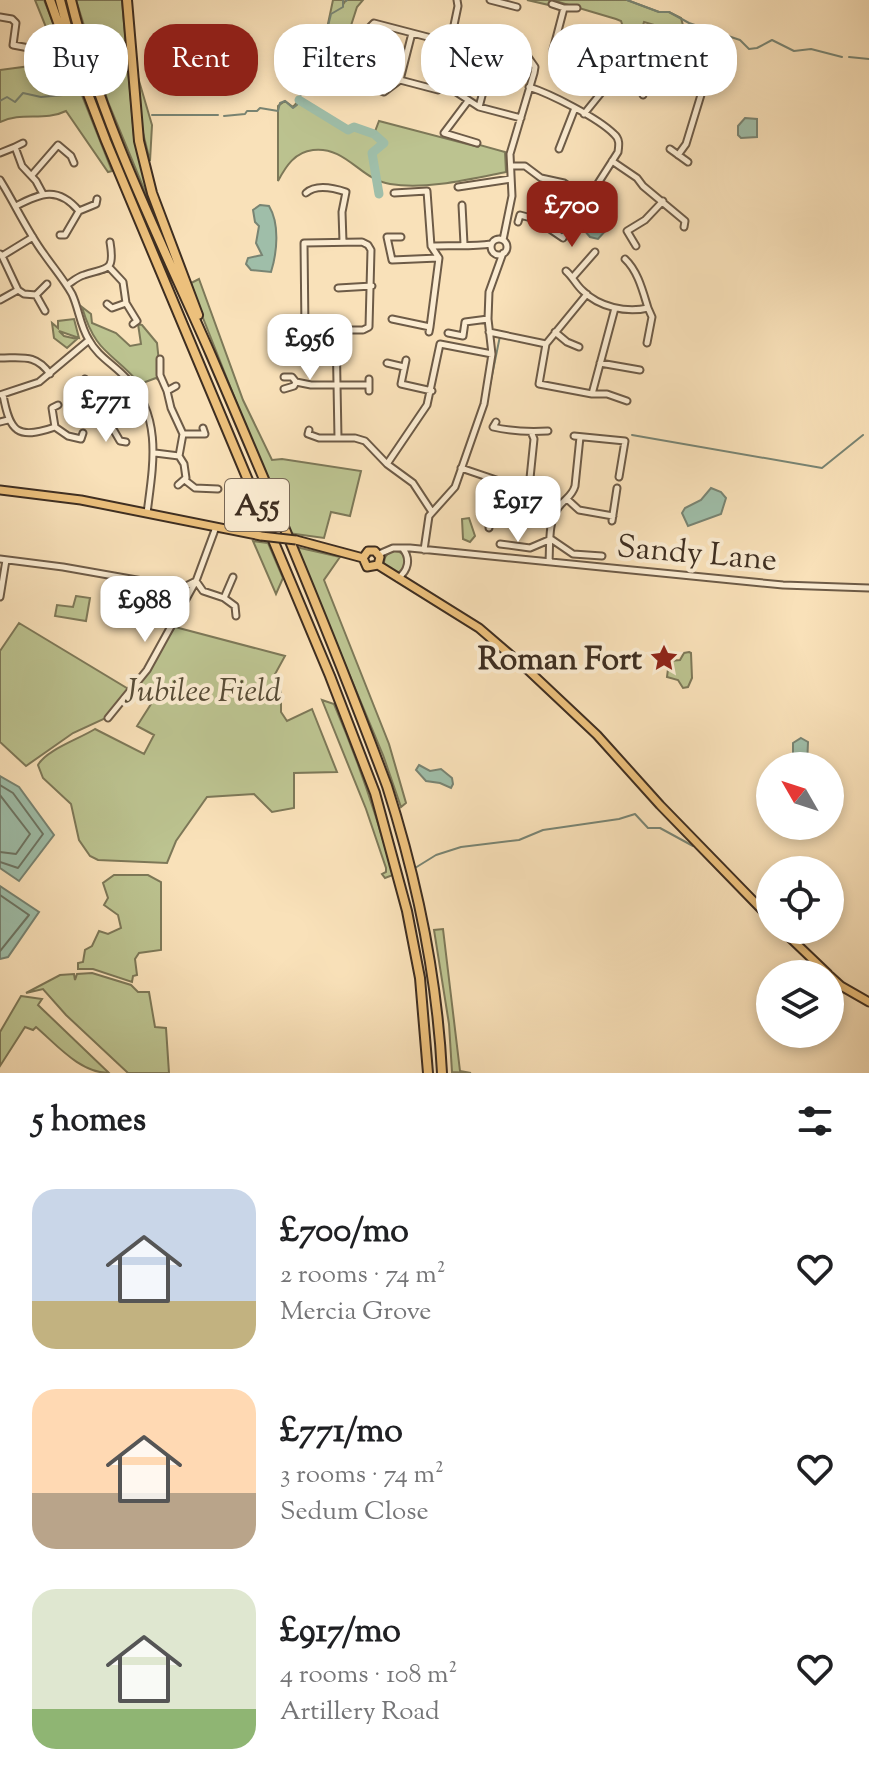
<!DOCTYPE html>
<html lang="en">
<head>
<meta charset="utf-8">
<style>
	:root { --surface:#fff; --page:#f6f6f6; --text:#202124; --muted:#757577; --accent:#8f2418 }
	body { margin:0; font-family:"Sorts Mill Goudy",serif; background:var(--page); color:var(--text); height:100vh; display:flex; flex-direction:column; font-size:30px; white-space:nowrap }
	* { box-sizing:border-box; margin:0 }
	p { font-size:26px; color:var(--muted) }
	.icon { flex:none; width:44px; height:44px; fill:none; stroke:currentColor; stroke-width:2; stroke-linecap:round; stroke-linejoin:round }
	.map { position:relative; height:1073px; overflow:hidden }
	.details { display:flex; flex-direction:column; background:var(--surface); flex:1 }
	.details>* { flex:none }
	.banner { position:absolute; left:24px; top:24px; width:822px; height:72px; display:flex; gap:16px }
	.needle { width:52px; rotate:309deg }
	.fabs { position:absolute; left:756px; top:752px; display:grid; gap:16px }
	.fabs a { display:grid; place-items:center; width:88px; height:88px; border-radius:50%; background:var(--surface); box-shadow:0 4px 12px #0003; font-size:40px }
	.price { position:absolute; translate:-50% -68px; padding:0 18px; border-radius:16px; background:#fff; color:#222; font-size:26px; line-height:52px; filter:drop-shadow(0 2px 4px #0008) }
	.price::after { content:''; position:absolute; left:50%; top:48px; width:24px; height:18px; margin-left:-12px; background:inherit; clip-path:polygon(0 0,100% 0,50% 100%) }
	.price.active { background:var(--accent); color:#fff }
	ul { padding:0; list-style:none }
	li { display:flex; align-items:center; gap:24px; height:200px; padding:0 32px }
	li span { display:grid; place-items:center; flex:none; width:224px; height:160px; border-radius:24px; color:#555 }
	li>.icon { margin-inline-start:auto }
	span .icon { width:96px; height:96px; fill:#fffc; stroke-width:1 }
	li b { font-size:34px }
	h2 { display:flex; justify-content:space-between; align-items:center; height:96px; padding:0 32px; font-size:34px }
	.chip { padding:0 28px; border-radius:32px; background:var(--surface); box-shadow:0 4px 12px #0003; font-size:28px; line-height:72px }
	.chip.active { background:var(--accent); color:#fff }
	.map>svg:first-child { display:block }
	.green { fill:#bcc390; stroke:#7d7858; stroke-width:2 }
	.water { fill:#9fbea9; stroke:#788473; stroke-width:2 }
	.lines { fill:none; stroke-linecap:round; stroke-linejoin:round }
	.shore { stroke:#6e7665; stroke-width:2 }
	.stream { stroke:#788473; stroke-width:2 }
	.river { stroke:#9fbea9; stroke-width:9 }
	.minor-casing { stroke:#6d5b47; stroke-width:9 }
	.major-casing { stroke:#3e2e21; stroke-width:11 }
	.highway-casing { stroke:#3e2e21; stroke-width:12 }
	.minor { stroke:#fbecd2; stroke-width:5 }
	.major { stroke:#ecc07c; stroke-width:7 }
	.highway { stroke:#ecc07c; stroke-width:8 }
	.major-bridge-casing { stroke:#3e2e21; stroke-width:11; stroke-linecap:butt }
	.major-bridge { stroke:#ecc07c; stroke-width:7 }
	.labels { text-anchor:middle; stroke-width:8; stroke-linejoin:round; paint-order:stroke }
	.shield { fill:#fbecd2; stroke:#776756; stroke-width:2 }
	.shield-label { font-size:30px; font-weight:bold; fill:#3e2e21 }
	.street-label { font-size:32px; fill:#3e2e21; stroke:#fbecd2 }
	.poi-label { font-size:32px; font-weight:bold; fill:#3e2e21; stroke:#fbecd2; text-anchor:end }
	.park-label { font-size:32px; font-style:italic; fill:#574c37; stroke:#fbecd2 }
</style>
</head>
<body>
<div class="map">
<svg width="869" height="1073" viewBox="0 0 869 1073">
	<rect width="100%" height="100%" fill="#f9e1b9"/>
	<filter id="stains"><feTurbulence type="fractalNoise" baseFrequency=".0025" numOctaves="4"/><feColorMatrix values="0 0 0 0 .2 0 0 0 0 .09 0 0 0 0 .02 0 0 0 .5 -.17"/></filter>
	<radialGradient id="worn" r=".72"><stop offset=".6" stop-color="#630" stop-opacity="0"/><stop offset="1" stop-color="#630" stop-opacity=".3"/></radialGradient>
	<path class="green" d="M 35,0 L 44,0 L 112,171 L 108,172 L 66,111 C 44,122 22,111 0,122 L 0,70 L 45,64 L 50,37 Z
		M 76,0 L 122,0 L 134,136 L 156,218 L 108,102 Z
		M 333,0 L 343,0 L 344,3 L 346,0 L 363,0 L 357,7 L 345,44 L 329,54 L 323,54 L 326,49 L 325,38 Z
		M 527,0 L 627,0 L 659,12 L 669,12 L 681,18 L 684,29 L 682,35 C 676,33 671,36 665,28 L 644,22 L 641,32 L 623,27 L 621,21 L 616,19 L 552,0 L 549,5 Z
		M 137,74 L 152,125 L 150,161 L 140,121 Z
		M 299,100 L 348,130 L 354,127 L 374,134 L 379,121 L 478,147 L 480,145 L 505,152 L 506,172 C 471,179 426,190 390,184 C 361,180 346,146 313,150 C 295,152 286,166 278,181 L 278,106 L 285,101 L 293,107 Z
		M 199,279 L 243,400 L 272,460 L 282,459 L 361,471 L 350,516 L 331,512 L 324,538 L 288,533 L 203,318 L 191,283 Z
		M 82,307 L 91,314 L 92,323 L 116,333 L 130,346 L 141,344 L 138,324 L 142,325 L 157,343 L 161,382 L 156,378 L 140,384 C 112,351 96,355 82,307 Z
		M 74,319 L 79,338 L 59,331 L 64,336 L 77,339 L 67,348 L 54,338 L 52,323 L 58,328 L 58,321 Z
		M 534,495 L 552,509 L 549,522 L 535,510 Z
		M 469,518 L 475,536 L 470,542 L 463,539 L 462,519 Z
		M 253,541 L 268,543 L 283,578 L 276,594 Z
		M 296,547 L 340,557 L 324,580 L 389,744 L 406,803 L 401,807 L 383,755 Z
		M384 562a11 11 0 1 1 22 0a11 11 0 1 1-22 0Z
		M 76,596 L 90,598 L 86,621 L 55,616 L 57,605 L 73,607 Z
		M 19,623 L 130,690 L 108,717 L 73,733 L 26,766 L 0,742 L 0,651 Z
		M 175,627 L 285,656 L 274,676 L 281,682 L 281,712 L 287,721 L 312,709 L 337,772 L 294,773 L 294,808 L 272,812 L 254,794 L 207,797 L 176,841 L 167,863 L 98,860 L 90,856 L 79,840 L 71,804 L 43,778 L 38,765 C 46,750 79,739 95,729 L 144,754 L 154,735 L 137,726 L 151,704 L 132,692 Z
		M 689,652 L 691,653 L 692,678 L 688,687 L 683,688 L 678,680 L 667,677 L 669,661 L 680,660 L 684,653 Z
		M 322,700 L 334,704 C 358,760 377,816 393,875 L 385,878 L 382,874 L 386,872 L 386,868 L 366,809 Z
		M 114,875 L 148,875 L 161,882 L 161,950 L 139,953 L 135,959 L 137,975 L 133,976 L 132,982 L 93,969 L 78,969 L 78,963 L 83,962 L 85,950 L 92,946 L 99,931 L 108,934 L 121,928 L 118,915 L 104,905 L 108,898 L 103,883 Z
		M 443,929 L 460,1071 L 471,1073 L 452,1072 L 449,1024 L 434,930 Z
		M 92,973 L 131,985 L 138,992 L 149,992 L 155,1027 L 166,1028 L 169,1073 L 128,1073 L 66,1015 L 43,989 L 26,993 L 60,975 L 74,974 L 75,980 L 77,974 Z
		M 21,996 L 42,999 L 38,1005 L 109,1073 C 80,1073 57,1045 36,1027 L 33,1030 L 25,1027 L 0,1066 L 0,1032 Z"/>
	<path class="water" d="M 338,48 L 343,50 C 341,59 331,85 325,91 L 318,91 C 315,76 327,56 338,48 Z
		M 745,118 L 757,119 L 757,137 L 741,138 L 738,135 L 738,126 Z
		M 260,205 L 269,206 C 280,224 277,253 271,272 L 251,270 L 246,264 L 248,258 L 262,255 L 256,243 L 259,226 L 255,222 L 253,210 Z
		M 600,218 L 606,223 L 608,228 L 598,239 L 590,237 L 584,230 Z
		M 711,488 L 721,492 L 726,498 L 721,514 L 688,526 L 682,513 L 685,508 L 701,500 Z
		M 801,738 L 808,742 L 807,766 L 787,766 L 793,759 L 793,743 Z
		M 419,765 L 430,771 L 441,769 L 452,778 L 453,784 L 451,788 L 440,783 L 426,781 L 416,770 Z
		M 0,776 L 19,787 L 54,835 L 19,881 L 0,868 Z
		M 0,886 L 39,912 L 8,957 L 0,959 Z"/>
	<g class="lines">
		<path class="shore" d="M 0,785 L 13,793 L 43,834 L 18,868 L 0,862
			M 0,795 L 30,834 L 16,854 L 0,852
			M 0,895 L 29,915 L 0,951"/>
		<path class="stream" d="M 627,0 L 659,12 L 669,12 L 689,23 L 740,40 L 749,49 L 757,48 L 772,40 L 794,51 L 811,49 L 842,57
			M 346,1 L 347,0
			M 849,57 L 869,59
			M 0,101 L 7,97 L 15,102 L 23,93 L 41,97 L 63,95
			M 152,115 L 218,115
			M 224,116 L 245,114 L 247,111 L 257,111 L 260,108 L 278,111 L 280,103 L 285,101 L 293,108 L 297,105 L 311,67 L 326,49 L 325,38 L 331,14 L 343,7 L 343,0
			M 487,400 L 500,336
			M 632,435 L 822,468 L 863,435
			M 415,868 L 436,855 L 461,847 L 519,840 L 543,830 L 619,819 L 635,814 L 648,828 L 660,828 L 693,846"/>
		<path class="river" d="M 299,100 L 348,130 L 354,127 L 374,134 L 384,143 L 372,153 L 379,194"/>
		<defs>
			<path id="minor" d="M 457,0 L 458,6 L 444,73 L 444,87 L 453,90 L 479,107 L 521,118
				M 490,0 L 517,7
				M 552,4 L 564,8 L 553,50 L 590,59 L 609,87
				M 564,8 L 577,8
				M 0,17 L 12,19 L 16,23 L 13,45 L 29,48
				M 369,28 L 374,23 L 443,41 L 457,38 L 528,57 L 535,67 L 534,73 L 510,154 L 512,196 L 503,240
				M 641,49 L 637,67 L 643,95
				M 590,59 L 601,32
				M 679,77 L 692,33 L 701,36
				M 400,80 L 412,33
				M 379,90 L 384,92 L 400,80 L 438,90 L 444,87
				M 468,101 L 444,133 L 477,143
				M 479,107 L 489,69
				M 584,114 L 601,93 L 609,87 L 626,83 L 667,75 L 704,85 L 686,144 L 678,155
				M 23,143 L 15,147 L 22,166 L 36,181 L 43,194
				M 559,149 L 575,108
				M 670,149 L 688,162
				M 0,153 L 15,147
				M 612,161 L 637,178 L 643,186 L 685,221 L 684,227
				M 511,166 L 525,166 L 541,178 L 564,183 L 587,199
				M 32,175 L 58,145 L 71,156 L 74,163
				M 0,180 C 15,204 27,231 44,254 C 53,267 64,280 72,294 C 79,309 80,326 89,340 C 98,357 115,365 127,379 C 163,417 153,466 147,513
				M 458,187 L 511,179
				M 306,193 C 316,184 334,188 346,192 L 342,212 L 343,242
				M 394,193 L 427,191 L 431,246 L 439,258 L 430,327
				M 462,205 L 464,244
				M 16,206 C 41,193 58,186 79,211 L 96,204 L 97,199
				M 518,222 L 520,215 L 535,219 L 563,238 L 618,152 C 619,145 620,139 614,134 C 598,118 551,94 529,87
				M 60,235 L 65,235 L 79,211
				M 401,237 L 387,237 L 392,260 L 438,258
				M491 247a8 8 0 1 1 16 0a8 8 0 1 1-16 0Z
				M 431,246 C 452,245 472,247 491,244
				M 636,246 L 627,231 L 645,220 L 663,201
				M 0,254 L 2,256 L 33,237
				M 566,271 C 573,277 576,285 583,291 C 599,307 626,313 648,308 C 643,292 638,271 625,259
				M 573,277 L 595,252
				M 67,285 C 72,282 77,277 84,275 C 108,267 115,272 110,242
				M 338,288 L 372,286
				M 18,290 L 24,294 L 36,295 L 47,284
				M 587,294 L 546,344 L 539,384 L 592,394 L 615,308
				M 36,295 L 45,311
				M 0,300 L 18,290 L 2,256
				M 126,303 L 137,321 L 133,324
				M 107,304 L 112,308 L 126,303 L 123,282 L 109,267
				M 392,319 L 430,327 L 429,332
				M 295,330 L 363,330 L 369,327 L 371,250 L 368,245 L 362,242 L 304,243 L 305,330
				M 336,330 L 338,438
				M 489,332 L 546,344
				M 555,332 L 567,342 L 579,347
				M 448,333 L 463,336 L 465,322 L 488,319
				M 647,343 L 652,317 L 648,308
				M 0,358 C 23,358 36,354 50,374
				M 160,359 L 160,375 L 167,391
				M 406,360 L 401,384 L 432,391
				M 387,363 L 404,367
				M 600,363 L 640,370
				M 284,377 L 292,377 L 296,382 L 294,386 L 284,389
				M 369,379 L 369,391
				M 84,382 L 109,404
				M 296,382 L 311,385 L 369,385
				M 176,386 L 167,391 L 171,408 L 183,434 L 179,456
				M 80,387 L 85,379
				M 592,394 L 607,394 L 627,401
				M 0,395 L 39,382 L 89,340
				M 3,395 C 10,432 17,440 55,427 L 52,408 L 58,405
				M 99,418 L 113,429 L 120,441 L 126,442
				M 97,421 L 117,396 L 133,386
				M 0,422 L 8,420
				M 496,422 L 493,427 C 513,432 529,432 548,431
				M 55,427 L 68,436 L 81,439 L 83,433
				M 309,430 L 308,434 L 319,438 L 355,438 L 365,441 L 387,464 L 413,483 L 432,512
				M 183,434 L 205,434 L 203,428
				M 574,436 L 625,441 L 619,477
				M 155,453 L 179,456 L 184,464 L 186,478 L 178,485
				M 387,464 L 427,405 L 440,344 L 492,354
				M 461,468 L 514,486 L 529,488 L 557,508
				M 186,481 L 195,488 L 218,489
				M 529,488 L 534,439 L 532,434
				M 567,499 L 579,510 L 613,516
				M 612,521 L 617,488
				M 489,528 L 490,498 L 495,480
				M 500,544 L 530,548 L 551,539 L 573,554 L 602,556
				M 424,550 L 429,516 L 455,487 L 484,404 L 492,354 L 488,319 L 489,292 L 503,253
				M 379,554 L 393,548 L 410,548 L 783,585 L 869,588
				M 0,559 L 63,567 L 182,588 L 196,581 L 216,527
				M 549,562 C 550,545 548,521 558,508 C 564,499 572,497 575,486 L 580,437
				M 398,578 C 408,571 411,559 403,549
				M 0,597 L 6,560
				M 224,598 L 235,606 L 236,616
				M 108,718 L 147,670 L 196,581 L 203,591 L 224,598 L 233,577"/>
			<path id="major" d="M 0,490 L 81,500 L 261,536
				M 296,540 L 363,558
				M 363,558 L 368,551 L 375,551 L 380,557 L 378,565
				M 363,558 L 367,567 L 378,565
				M 378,565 L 479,628 L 528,670 L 597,735 L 660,805 L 770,918
				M 782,930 L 828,974
				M 830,976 L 841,986 L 869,1002"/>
			<path id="highway" d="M 50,0 L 67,48
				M 60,0 L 78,68 L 106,141 L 330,676 L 375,793 L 407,911 L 420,978 L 428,1073
				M 71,0 C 101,123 160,239 211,355 C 272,497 333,641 387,786 C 417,880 437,974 442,1073
				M 127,0 L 139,141 L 152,193 L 198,315"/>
		</defs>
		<use href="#minor" class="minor-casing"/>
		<use href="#major" class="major-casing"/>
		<use href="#highway" class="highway-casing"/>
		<use href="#minor" class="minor"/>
		<use href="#major" class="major"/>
		<use href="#highway" class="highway"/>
		<defs>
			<path id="major-bridge" d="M 261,536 L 296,540"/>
		</defs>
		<use href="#major-bridge" class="major-bridge-casing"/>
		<use href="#major-bridge" class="major-bridge"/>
	</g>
	<defs>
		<symbol id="sight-bare" viewBox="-9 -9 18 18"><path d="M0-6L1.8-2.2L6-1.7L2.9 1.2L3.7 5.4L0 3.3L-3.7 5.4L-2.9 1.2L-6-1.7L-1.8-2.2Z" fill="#8f2418" stroke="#fbecd2" stroke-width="2.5" paint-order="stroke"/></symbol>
	</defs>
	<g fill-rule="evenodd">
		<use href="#sight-bare" x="644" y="638" width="40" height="40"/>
	</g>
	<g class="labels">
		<rect class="shield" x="225" y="479" width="64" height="52" rx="6"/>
		<g class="shield-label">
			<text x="257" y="515">A55</text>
		</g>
		<g class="street-label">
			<text transform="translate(697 552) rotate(5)" y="11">Sandy Lane</text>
		</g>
		<g class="poi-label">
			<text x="642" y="669">Roman Fort</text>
		</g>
		<g class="park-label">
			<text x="203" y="701">Jubilee Field</text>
		</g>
	</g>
	<rect width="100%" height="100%" filter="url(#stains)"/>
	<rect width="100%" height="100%" fill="url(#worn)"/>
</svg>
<div class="fabs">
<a><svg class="needle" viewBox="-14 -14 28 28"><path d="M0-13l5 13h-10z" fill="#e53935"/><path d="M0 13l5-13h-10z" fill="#757577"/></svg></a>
<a><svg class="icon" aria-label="locate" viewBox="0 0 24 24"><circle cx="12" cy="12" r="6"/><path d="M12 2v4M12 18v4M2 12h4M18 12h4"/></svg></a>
<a><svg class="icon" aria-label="layers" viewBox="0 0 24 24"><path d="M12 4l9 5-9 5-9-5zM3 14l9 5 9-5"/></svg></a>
</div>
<b class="price active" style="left:572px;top:249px">£700</b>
<b class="price" style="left:310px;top:382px">£956</b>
<b class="price" style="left:106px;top:444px">£771</b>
<b class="price" style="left:518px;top:544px">£917</b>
<b class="price" style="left:145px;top:644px">£988</b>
<div class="banner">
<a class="chip">Buy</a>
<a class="chip active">Rent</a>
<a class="chip">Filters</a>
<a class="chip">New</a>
<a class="chip">Apartment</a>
</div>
</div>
<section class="details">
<h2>5 homes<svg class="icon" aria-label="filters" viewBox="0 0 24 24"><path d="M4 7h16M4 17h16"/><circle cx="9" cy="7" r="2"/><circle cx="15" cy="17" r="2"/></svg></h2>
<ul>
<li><span style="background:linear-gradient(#c9d6e8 70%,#c2b280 0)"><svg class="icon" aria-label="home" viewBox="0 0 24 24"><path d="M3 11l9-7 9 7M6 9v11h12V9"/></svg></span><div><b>£700/mo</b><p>2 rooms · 74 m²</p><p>Mercia Grove</p></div><svg class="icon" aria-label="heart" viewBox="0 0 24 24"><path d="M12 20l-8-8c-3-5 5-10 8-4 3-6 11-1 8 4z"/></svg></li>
<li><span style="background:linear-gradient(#ffd9b3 65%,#b9a48a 0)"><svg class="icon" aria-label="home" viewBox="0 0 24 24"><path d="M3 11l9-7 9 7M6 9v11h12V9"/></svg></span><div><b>£771/mo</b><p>3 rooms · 74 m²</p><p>Sedum Close</p></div><svg class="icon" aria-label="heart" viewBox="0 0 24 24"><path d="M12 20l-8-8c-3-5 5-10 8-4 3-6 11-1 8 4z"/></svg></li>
<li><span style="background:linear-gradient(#dfe7d0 75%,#8fb573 0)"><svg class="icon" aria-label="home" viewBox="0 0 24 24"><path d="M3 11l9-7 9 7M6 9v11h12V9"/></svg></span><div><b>£917/mo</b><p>4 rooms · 108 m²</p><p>Artillery Road</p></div><svg class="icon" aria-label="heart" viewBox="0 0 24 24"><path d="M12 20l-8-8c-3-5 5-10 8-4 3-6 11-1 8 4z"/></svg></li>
</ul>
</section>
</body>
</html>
